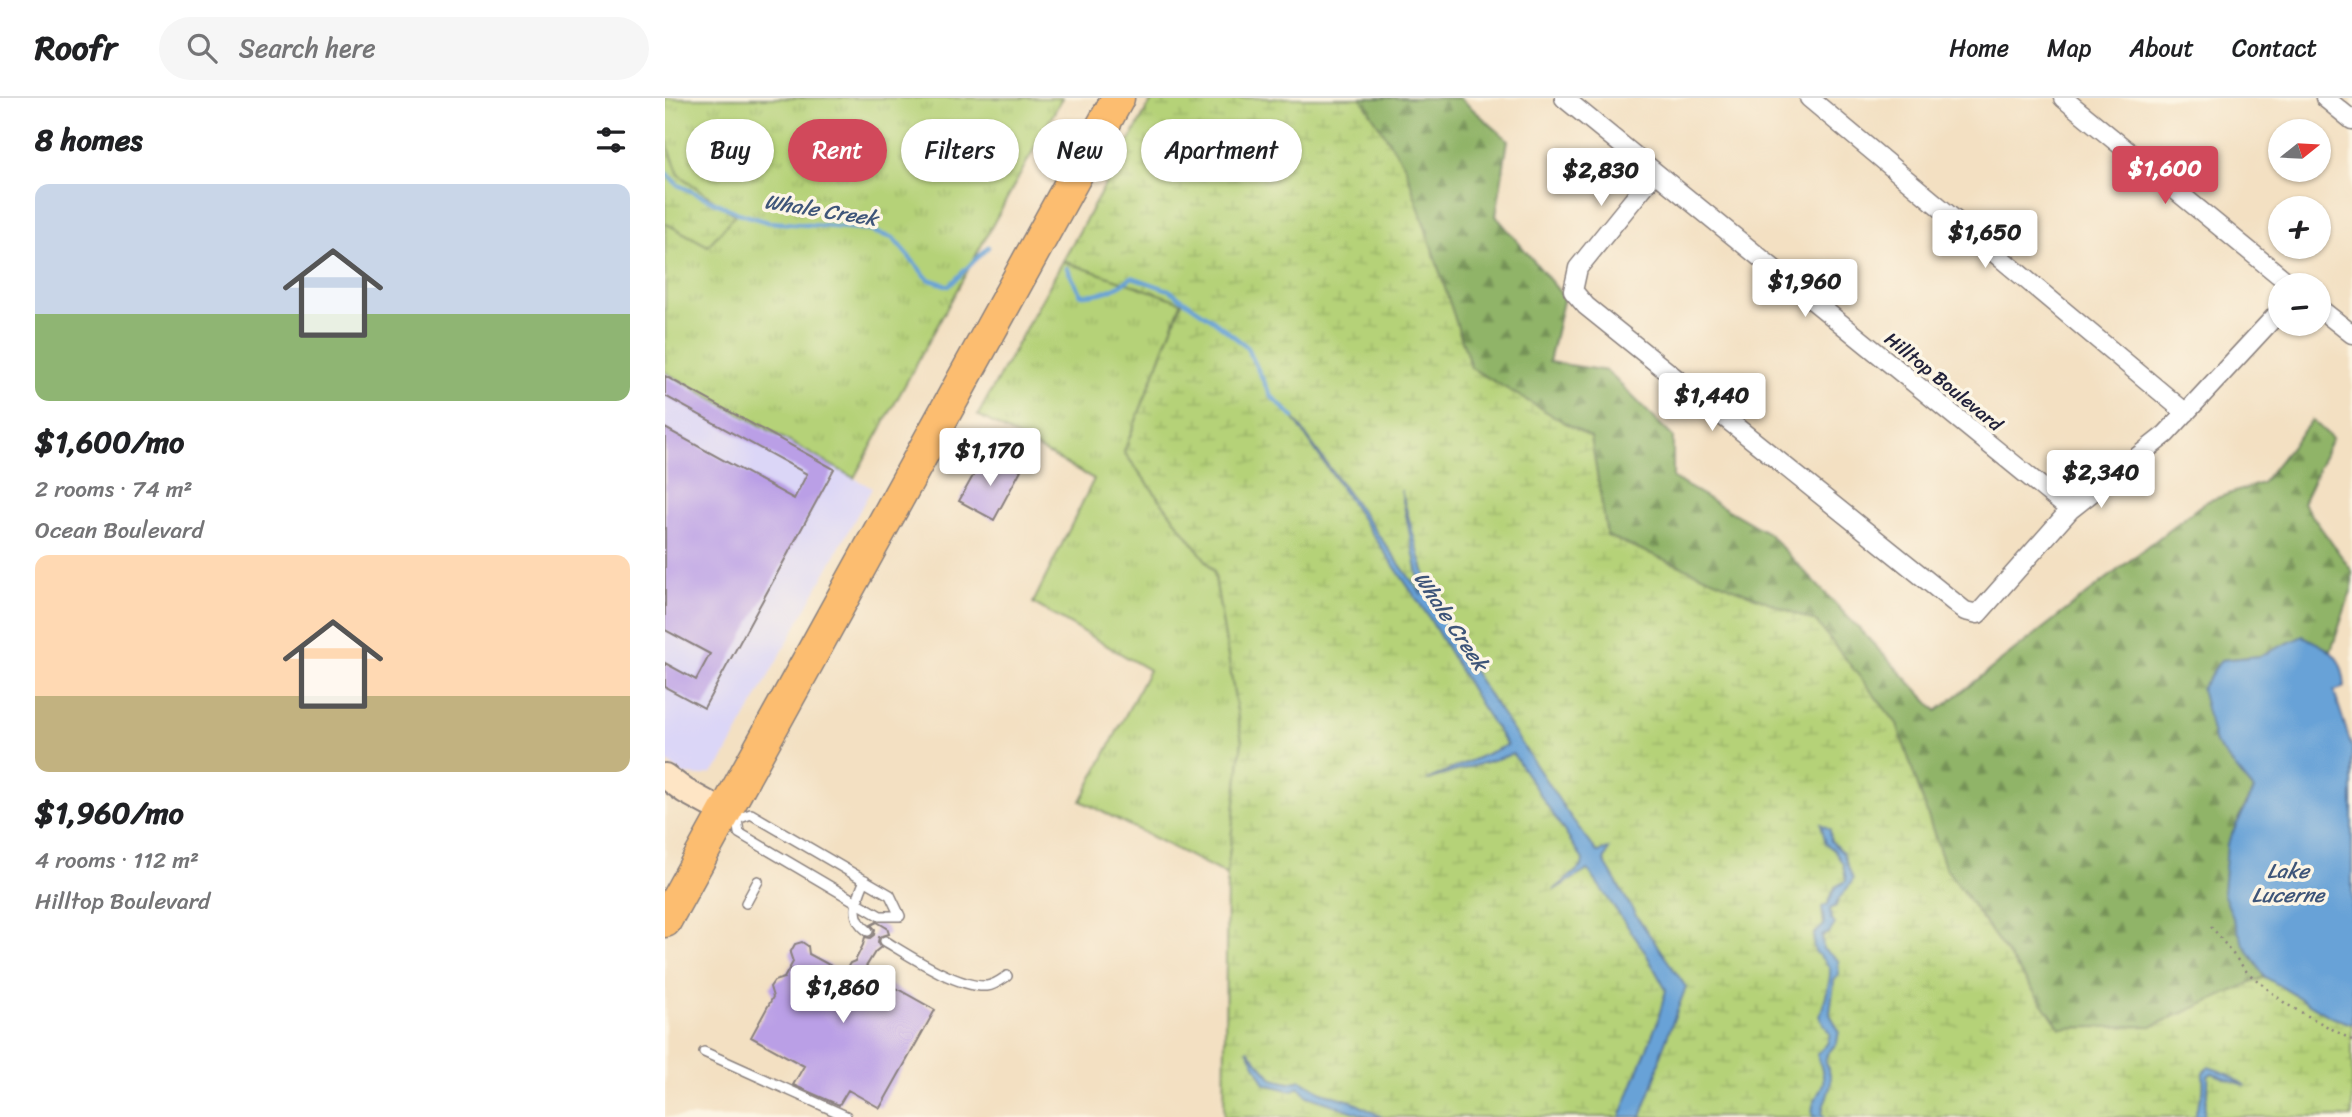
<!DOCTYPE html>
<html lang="en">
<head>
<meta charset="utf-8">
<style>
	:root { --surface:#fff; --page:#f6f6f6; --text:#202124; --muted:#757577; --line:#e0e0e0; --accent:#d1495b }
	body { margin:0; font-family:Sriracha,sans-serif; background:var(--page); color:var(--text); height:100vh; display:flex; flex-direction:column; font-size:26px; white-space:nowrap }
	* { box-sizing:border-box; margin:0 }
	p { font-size:23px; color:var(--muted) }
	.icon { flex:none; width:38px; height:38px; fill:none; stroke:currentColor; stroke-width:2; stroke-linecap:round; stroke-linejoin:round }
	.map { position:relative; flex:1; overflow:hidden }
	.panel { display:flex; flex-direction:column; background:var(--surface); width:665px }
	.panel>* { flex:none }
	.top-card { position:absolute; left:21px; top:21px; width:665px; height:63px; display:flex; gap:14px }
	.needle { width:46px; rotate:72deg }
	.controls { position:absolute; left:1603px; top:21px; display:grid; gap:14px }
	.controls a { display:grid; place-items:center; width:63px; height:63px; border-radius:50%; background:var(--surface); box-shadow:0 2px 5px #0004; font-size:35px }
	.price { position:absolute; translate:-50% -60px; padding:0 16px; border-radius:7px; background:#fff; color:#222; font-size:23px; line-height:46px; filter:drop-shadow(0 2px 4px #0008) }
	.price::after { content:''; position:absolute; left:50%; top:42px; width:21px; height:16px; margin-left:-10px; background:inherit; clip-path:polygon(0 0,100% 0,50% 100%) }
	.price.on { background:var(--accent); color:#fff }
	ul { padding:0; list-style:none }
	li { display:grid; align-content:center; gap:14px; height:371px; padding:0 35px }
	li span { display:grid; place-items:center; height:217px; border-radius:14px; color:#555 }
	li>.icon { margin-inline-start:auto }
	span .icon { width:126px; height:126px; fill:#fffc; stroke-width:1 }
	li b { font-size:30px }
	h2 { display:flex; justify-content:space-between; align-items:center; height:84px; padding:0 35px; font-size:30px }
	.tag { padding:0 24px; border-radius:32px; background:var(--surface); box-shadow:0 2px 5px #0004; font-size:24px; line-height:63px }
	.tag.on { background:var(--accent); color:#fff }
	header { display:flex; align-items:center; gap:42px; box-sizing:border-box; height:98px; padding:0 35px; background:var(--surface); border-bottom:2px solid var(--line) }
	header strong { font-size:33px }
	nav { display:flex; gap:38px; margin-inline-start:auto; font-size:24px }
	.search { width:490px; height:63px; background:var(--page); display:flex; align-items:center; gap:18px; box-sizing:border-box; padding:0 24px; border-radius:38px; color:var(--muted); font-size:26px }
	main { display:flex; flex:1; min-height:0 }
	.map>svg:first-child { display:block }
	.built { fill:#dbd6f7 }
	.grass { fill:url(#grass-tufts); stroke:#6c7a5a; stroke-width:2 }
	.forest { fill:url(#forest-firs); stroke:#596b52; stroke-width:2 }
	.wetland { fill:url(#wetland-marsh); stroke:#6c7a5a; stroke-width:2 }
	.water { fill:#67a2d7; stroke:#446289; stroke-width:2 }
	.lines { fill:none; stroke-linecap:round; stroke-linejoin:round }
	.stream { stroke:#67a2d7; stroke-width:4.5 }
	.building { fill:#ba9fe6 }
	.lane-casing { stroke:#8a817e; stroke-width:12 }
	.street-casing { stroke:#8a817e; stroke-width:21 }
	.secondary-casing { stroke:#8a817e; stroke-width:28 }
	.highway-casing { stroke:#8a817e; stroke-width:35 }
	.path { stroke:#8a817e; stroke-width:2.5; stroke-dasharray:2 5; stroke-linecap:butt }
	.lane { stroke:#fff; stroke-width:9 }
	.street { stroke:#fff; stroke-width:18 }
	.secondary { stroke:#fee5c5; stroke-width:24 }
	.highway { stroke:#fcbd6f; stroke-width:32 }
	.labels { text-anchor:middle; stroke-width:7; stroke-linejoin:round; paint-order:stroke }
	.street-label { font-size:19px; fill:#22223b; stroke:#fcf5e5 }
	.water-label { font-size:21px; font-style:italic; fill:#3e5579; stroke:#fcf5e5 }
</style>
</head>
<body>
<header>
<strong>Roofr</strong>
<div class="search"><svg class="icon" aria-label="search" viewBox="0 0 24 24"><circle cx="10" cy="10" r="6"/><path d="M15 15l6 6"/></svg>Search here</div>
<nav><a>Home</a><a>Map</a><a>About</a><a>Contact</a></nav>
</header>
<main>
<section class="panel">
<h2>8 homes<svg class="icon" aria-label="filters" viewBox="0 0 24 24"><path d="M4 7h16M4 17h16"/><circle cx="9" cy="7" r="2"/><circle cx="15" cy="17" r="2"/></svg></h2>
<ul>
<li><span style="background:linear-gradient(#c9d6e8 60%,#8fb573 0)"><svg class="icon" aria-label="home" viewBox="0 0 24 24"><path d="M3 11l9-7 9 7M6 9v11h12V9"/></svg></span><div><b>$1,600/mo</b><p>2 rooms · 74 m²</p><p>Ocean Boulevard</p></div></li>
<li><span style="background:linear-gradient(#ffd9b3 65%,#c2b280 0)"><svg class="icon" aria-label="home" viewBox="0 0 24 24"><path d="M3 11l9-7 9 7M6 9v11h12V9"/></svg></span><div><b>$1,960/mo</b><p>4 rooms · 112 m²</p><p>Hilltop Boulevard</p></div></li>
</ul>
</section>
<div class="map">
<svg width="1687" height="1019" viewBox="0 0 1687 1019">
	<defs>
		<pattern id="grass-tufts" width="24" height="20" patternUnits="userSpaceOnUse" patternTransform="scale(1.75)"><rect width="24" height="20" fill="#b5d278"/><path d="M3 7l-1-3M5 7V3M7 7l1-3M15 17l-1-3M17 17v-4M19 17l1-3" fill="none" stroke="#9bb469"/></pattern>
		<pattern id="forest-firs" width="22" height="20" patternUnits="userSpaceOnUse" patternTransform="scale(1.75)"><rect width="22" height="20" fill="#90b468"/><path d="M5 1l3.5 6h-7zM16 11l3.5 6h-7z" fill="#759257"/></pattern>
		<pattern id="wetland-marsh" width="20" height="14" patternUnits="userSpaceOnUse" patternTransform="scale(1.75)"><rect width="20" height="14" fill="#b5d278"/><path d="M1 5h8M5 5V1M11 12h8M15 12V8" fill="none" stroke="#9bb469"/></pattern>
	</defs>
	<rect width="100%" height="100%" fill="#fcf5e5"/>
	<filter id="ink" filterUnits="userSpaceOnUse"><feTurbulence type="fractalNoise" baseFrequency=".0143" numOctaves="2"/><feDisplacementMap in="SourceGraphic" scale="14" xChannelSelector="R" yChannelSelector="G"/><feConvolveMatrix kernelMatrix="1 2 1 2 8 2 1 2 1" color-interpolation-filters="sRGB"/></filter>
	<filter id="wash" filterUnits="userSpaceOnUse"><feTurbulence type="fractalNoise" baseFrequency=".00686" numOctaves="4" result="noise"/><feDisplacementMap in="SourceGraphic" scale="28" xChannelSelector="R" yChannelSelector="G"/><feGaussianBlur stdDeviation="1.57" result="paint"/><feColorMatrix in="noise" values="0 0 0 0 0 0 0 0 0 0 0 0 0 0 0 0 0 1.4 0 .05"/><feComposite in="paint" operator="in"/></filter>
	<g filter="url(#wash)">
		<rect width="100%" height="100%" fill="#f3e0c2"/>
		<path class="built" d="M 0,274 L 207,390 L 56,665 L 47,675 L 35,678 L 18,676 L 0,662 Z"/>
		<path class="grass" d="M 0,0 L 397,0 L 189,380 L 0,274 L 0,125 L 43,147 L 69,117 L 14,77 L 0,40 Z
			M 398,163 L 517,203 L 459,354 L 549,473 L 577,643 L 562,777 L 416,703 L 484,572 L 368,505 L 429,381 L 313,317 Z"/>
		<path class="forest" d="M 696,0 L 795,0 L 843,42 L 831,118 L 899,199 L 884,264 L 942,273 L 1008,339 L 1008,380 L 1103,435 L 1272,613 L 1540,404 L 1597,385 L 1647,322 L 1667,340 L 1638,405 L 1687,473 L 1687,490 L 1666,553 L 1638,538 L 1595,558 L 1556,562 L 1550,645 L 1589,692 L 1573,721 L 1578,845 L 1600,879 L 1488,928 L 1395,930 L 1280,769 L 1232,626 L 1151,524 L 942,438 L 926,340 L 806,270 L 740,69 Z"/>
		<path class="wetland" d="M 488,0 L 696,0 L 740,68 L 806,270 L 926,340 L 942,438 L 1151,524 L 1232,626 L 1280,769 L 1395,930 L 1488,928 L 1600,879 L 1687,925 L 1687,1019 L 559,1019 L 562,777 L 577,643 L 549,473 L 459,354 L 517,204 L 398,163 Z
			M 0,40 L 14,77 L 70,117 L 43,148 L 0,125 Z"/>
		<path class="water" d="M 625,315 L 757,497 L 736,392 C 751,445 763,498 790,546 L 902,714 L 932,754 L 944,751 L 939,763 L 970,816 L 1021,889 L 996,955 L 992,975 L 976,1019 L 955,1019 L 992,925 L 1001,892 L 979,852 L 923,772 L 889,792 L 917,768 L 918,762 L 848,656 L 762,682 L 842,647 L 816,608 L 763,518 Z
			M 1638,538 C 1665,552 1678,556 1680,589 L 1669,593 L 1687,650 L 1687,926 L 1666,919 L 1600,879 L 1578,845 L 1558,795 L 1562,746 L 1589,692 L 1550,645 L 1536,591 L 1556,562 L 1595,558 Z
			M 1156,726 L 1165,731 L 1166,743 L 1178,755 L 1188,781 C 1184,792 1173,797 1171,808 L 1165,811 L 1166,821 L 1170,826 L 1164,835 L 1157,838 L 1158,851 L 1173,862 L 1174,876 L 1169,883 L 1165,916 L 1174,933 L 1172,945 L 1162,956 L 1160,965 C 1174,989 1160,992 1157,1016 L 1160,1019 L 1148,1019 C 1145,1004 1154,998 1158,985 C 1160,976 1154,964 1152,956 L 1162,946 L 1165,936 L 1154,918 C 1158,911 1168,876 1164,869 C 1155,853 1146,861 1149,836 L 1159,827 L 1157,809 L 1163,806 L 1170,789 L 1181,783 L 1178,766 L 1169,752 L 1161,746 Z
			M 582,951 L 608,981 L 624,985 L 636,982 L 657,994 L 686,1003 L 717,1019 L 704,1019 L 642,998 L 634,989 L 627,993 L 600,986 Z
			M 1544,969 L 1563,976 L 1581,988 L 1547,975 L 1543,978 C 1545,993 1539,1004 1539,1019 L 1531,1019 C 1530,1009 1535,1003 1538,994 C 1539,987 1538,981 1538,974 Z"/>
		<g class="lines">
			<path class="stream" d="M 0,74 L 13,87 L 73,115 L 103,124 L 199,131 L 228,140 L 263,181 L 284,188 L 323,149
				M 402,170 L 416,197 C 435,197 452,191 467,179 L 504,192 L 548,222 L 581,248 L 606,298 L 628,319"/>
		</g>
		<g id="blocks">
			<path class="building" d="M 0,278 L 169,371 L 39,610 L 0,589 L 0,565 L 31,582 L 45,556 L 0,532 L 0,330 L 129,401 L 142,376 L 0,298 Z
				M 325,362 L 334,367 L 337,362 L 356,372 L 329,422 L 294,403 L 314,367 L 321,371 Z
				M 212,824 L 222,830 L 224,836 L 214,839 L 213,844 L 216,849 L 210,854 L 199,872 L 270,912 L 215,1010 L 183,992 L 174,1007 L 128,987 L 139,968 L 86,939 L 108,899 L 105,889 L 109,883 L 119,880 L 128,864 L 125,855 L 130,846 L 137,844 L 143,848 L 144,856 L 179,875 L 185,865 L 190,863 L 198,847 L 200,839 L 205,840 L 209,837 L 210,831 L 206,827 Z"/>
		</g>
	</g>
	<g filter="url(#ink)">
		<use href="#blocks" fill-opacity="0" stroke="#8a817e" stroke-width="2"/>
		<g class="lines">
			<defs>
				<path id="lane" d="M 66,717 L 72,721 L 86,716 L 225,797 L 235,818 L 215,818 L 74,735 L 72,721
					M 200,782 C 192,801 183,819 203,833
					M 81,805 L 93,783
					M 220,843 C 245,858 293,890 322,888 C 330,887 336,882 342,878
					M 39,954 L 181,1018"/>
				<path id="street" d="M 899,0 L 1405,412
					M 1144,0 L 1521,315
					M 1398,0 L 1626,187
					M 1660,0 L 1687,22
					M 990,75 L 913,170 L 908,193 L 921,208 L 1300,513 L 1313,516 L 1405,412 L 1501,336 L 1615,213
					M 1654,210 L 1687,236"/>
				<path id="secondary" d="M 0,678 L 20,693 L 44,706"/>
				<path id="highway" d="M 0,823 L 453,0"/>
			</defs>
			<use href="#lane" class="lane-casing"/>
			<use href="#street" class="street-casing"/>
			<use href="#secondary" class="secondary-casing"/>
			<use href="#highway" class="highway-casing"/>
			<path class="path" d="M 1546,828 L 1582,874 L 1621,906 L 1687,942"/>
			<use href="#lane" class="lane"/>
			<use href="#street" class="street"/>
			<use href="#secondary" class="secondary"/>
			<use href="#highway" class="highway"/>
		</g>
	</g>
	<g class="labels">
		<g class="street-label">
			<text transform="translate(1279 283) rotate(39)" y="7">Hilltop Boulevard</text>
		</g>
		<g class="water-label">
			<text transform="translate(156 112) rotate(9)" y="7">Whale Creek</text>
			<text transform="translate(786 523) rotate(56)" y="7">Whale Creek</text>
			<text x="1623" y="780">Lake<tspan x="1623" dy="24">Lucerne</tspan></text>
		</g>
	</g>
</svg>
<div class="controls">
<a><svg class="needle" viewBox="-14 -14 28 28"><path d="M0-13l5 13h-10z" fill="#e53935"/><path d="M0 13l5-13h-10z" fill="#757577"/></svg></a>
<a>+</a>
<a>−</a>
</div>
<b class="price on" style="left:1500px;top:108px">$1,600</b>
<b class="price" style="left:936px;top:110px">$2,830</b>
<b class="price" style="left:1320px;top:172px">$1,650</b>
<b class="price" style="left:1140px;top:221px">$1,960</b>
<b class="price" style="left:1047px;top:335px">$1,440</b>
<b class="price" style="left:325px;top:390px">$1,170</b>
<b class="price" style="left:1436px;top:412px">$2,340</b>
<b class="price" style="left:178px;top:927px">$1,860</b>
<div class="top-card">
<a class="tag">Buy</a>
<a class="tag on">Rent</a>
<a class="tag">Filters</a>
<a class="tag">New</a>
<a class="tag">Apartment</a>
</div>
</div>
</main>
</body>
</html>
